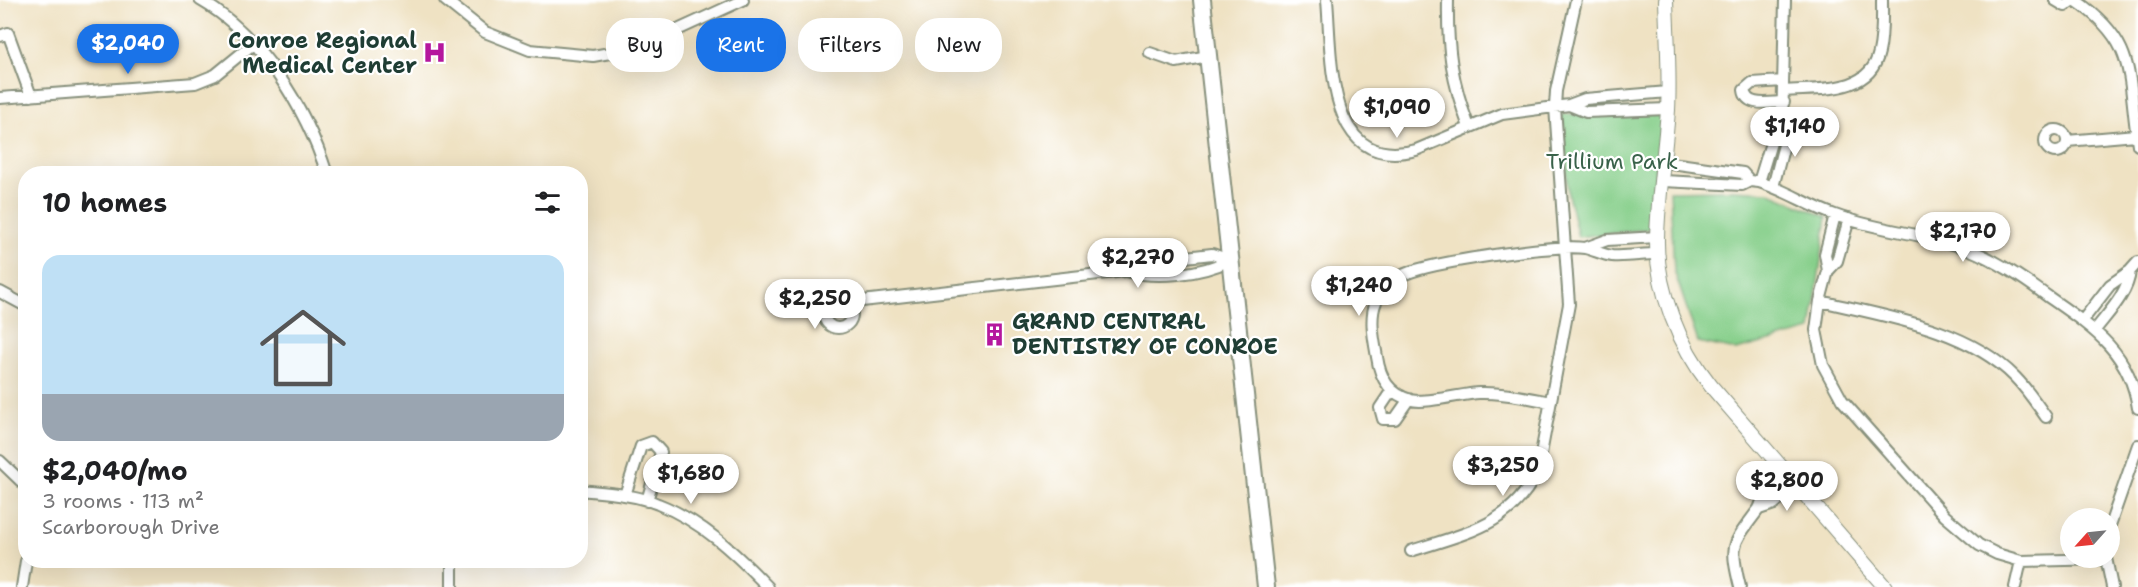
<!DOCTYPE html>
<html lang="en">
<head>
<meta charset="utf-8">
<style>
	:root { --surface:#fff; --page:#f2f2f2; --text:#202124; --muted:#757577; --accent:#1a73e8 }
	body { margin:0; font-family:"Shantell Sans",sans-serif; background:var(--page); color:var(--text); height:100vh; display:flex; flex-direction:column; font-size:22px; white-space:nowrap }
	* { box-sizing:border-box; margin:0 }
	p { font-size:20px; color:var(--muted) }
	.icon { flex:none; width:33px; height:33px; fill:none; stroke:currentColor; stroke-width:2; stroke-linecap:round; stroke-linejoin:round }
	.map { position:relative; flex:1; overflow:hidden }
	.drawer { position:absolute; left:18px; top:166px; width:570px; height:402px; display:flex; flex-direction:column; background:var(--surface); border-radius:24px; box-shadow:0 6px 24px #0002 }
	.drawer>* { flex:none }
	.top-card { position:absolute; left:606px; top:18px; width:570px; height:54px; display:flex; gap:12px }
	.needle { width:39px; rotate:243deg }
	.buttons { position:absolute; left:2060px; top:508px; display:grid; gap:12px }
	.buttons a { display:grid; place-items:center; width:60px; height:60px; border-radius:50%; background:var(--surface); box-shadow:0 6px 24px #0002; font-size:30px }
	.price { position:absolute; translate:-50% -51px; padding:0 14px; border-radius:21px; background:#fff; color:#222; font-size:20px; line-height:39px; filter:drop-shadow(0 2px 3px #0008) }
	.price::after { content:''; position:absolute; left:50%; top:36px; width:18px; height:14px; margin-left:-9px; background:inherit; clip-path:polygon(0 0,100% 0,50% 100%) }
	.price.active { background:var(--accent); color:#fff }
	ul { padding:0; list-style:none }
	li { display:grid; align-content:center; gap:12px; height:318px; padding:0 24px }
	li span { display:grid; place-items:center; height:186px; border-radius:18px; color:#555 }
	li>.icon { margin-inline-start:auto }
	span .icon { width:108px; height:108px; fill:#fffc; stroke-width:1 }
	li b { font-size:26px }
	h2 { display:flex; justify-content:space-between; align-items:center; height:72px; padding:0 24px; font-size:26px }
	.pill { padding:0 21px; border-radius:24px; background:var(--surface); box-shadow:0 6px 24px #0002; font-size:21px; line-height:54px }
	.pill.active { background:var(--accent); color:#fff }
	.map>svg:first-child { display:block }
	.green { fill:#86cf8a; stroke:#52865f; stroke-width:1.5 }
	.lines { fill:none; stroke-linecap:round; stroke-linejoin:round }
	.minor-casing { stroke:#87907c; stroke-width:14 }
	.tertiary-casing { stroke:#87907c; stroke-width:16 }
	.primary-casing { stroke:#87907c; stroke-width:20 }
	.minor { stroke:#fff; stroke-width:10 }
	.tertiary { stroke:#fff; stroke-width:14 }
	.primary { stroke:#fff; stroke-width:16 }
	.labels { text-anchor:middle; stroke-width:4.5; stroke-linejoin:round; paint-order:stroke }
	.poi-label { font-size:22px; font-weight:bold; fill:#1f3d34; stroke:#fff; text-anchor:end }
	.park-label { font-size:22px; fill:#39624a; stroke:#fff }
</style>
</head>
<body>
<div class="map">
<svg width="2138" height="587" viewBox="0 0 2138 587">
	<rect width="100%" height="100%" fill="#fff"/>
	<filter id="ink" filterUnits="userSpaceOnUse"><feTurbulence type="fractalNoise" baseFrequency=".0167" numOctaves="2"/><feDisplacementMap in="SourceGraphic" scale="12" xChannelSelector="R" yChannelSelector="G"/><feConvolveMatrix kernelMatrix="1 2 1 2 8 2 1 2 1" color-interpolation-filters="sRGB"/></filter>
	<filter id="wash" filterUnits="userSpaceOnUse"><feTurbulence type="fractalNoise" baseFrequency=".008" numOctaves="4" result="noise"/><feDisplacementMap in="SourceGraphic" scale="24" xChannelSelector="R" yChannelSelector="G"/><feGaussianBlur stdDeviation="1.35" result="paint"/><feColorMatrix in="noise" values="0 0 0 0 0 0 0 0 0 0 0 0 0 0 0 0 0 1.4 0 .05"/><feComposite in="paint" operator="in"/></filter>
	<g filter="url(#wash)">
		<rect width="100%" height="100%" fill="#efe2c3"/>
		<path class="green" d="M 1562,114 L 1663,114 L 1649,229 L 1578,237 L 1568,194 Z
			M 1732,190 L 1768,192 L 1827,217 L 1811,330 L 1736,350 L 1698,342 L 1674,270 L 1670,191 Z"/>
	</g>
	<g filter="url(#ink)">
		<g class="lines">
			<defs>
				<path id="minor" d="M 200,0 C 261,35 306,108 327,174
					M 445,0 L 485,32 L 530,50 L 593,56 L 638,48 L 743,0
					M 1327,0 C 1332,57 1325,173 1416,150 L 1502,114 L 1569,105 L 1585,99 L 1668,92
					M 1448,0 C 1447,49 1452,82 1469,127
					M 2055,0 L 2065,6 L 2074,0
					M 2075,0 C 2138,43 2127,74 2138,145
					M 0,36 L 8,33 L 31,96
					M 1150,53 L 1176,62 L 1208,56
					M 1783,81 L 1752,83 L 1744,90 C 1746,108 1770,102 1784,102
					M 1784,91 C 1817,88 1870,95 1879,52 C 1883,35 1882,17 1882,0
					M 0,98 L 195,83 L 215,75 L 253,44
					M 1569,105 L 1586,112 L 1668,109
					M2045 141a11 11 0 1 1 22 0a11 11 0 1 1-22 0Z
					M 2067,141 L 2136,135
					M 1664,162 L 1743,173 L 1750,181
					M 1663,181 L 1742,185 L 1750,181 L 1759,182 C 1786,190 1809,206 1835,215 C 1878,231 1925,233 1968,249 C 1998,261 2024,279 2050,298 C 2093,328 2130,352 2138,408
					M 1759,182 L 1773,136 L 1782,129
					M 1773,187 L 1785,141 L 1782,129 L 1785,0
					M 1849,219 L 1837,261 L 1828,271 L 1820,301 L 1816,330 L 1823,365 L 1842,400 L 1945,516 L 1979,545 L 1997,554 L 2021,561 L 2106,559
					M 1585,248 L 1607,240 L 1657,237
					M 1125,271 C 1157,279 1200,275 1230,260
					M 1828,271 L 1825,254 L 1835,215
					M 0,292 L 26,306
					M824 314a14 14 0 1 1 28 0a14 14 0 1 1-28 0Z
					M 1820,301 C 1884,316 1967,328 2015,377 C 2027,389 2036,403 2046,417
					M 850,306 L 862,301 L 1125,271 L 1141,262 L 1212,254 L 1230,260
					M 2083,320 L 2110,285 L 2130,271 L 2138,262
					M 2096,329 C 2109,312 2128,293 2130,271
					M 1392,390 L 1380,408 L 1383,419 L 1395,419 L 1409,399
					M 1551,402 C 1528,398 1503,392 1479,393 C 1462,394 1425,404 1411,400 C 1389,394 1380,378 1377,357 C 1374,340 1369,318 1376,302 C 1381,290 1393,280 1405,274 C 1433,262 1555,244 1585,248 C 1594,250 1603,255 1612,256 C 1626,257 1643,254 1657,254
					M 0,461 L 26,486
					M 580,490 C 606,493 634,494 658,504 C 702,521 736,554 768,587
					M 625,495 L 641,446 L 652,442 L 661,452 L 647,501
					M 1759,509 L 1774,504 L 1797,485
					M 2109,528 L 2138,445
					M 1411,551 C 1465,533 1512,526 1538,470 L 1569,304 L 1555,107 L 1556,91 L 1576,0
					M 2106,558 L 2112,587
					M 22,587 L 26,561
					M 452,587 L 452,561
					M 1740,587 C 1729,543 1733,544 1758,510 C 1762,505 1762,497 1765,492 C 1770,485 1780,479 1786,473
					M 2015,587 L 2021,561"/>
				<path id="tertiary" d="M 1666,0 C 1667,36 1670,74 1668,110 C 1665,152 1658,195 1657,238 C 1656,289 1679,346 1711,386 L 1885,587"/>
				<path id="primary" d="M 1202,0 L 1266,587"/>
			</defs>
			<use href="#minor" class="minor-casing"/>
			<use href="#tertiary" class="tertiary-casing"/>
			<use href="#primary" class="primary-casing"/>
			<use href="#minor" class="minor"/>
			<use href="#tertiary" class="tertiary"/>
			<use href="#primary" class="primary"/>
		</g>
	</g>
	<defs>
		<symbol id="hospital-bare" viewBox="-9 -9 18 18"><path d="M-5-5h3v3.5h4V-5h3V5h-3V1.5h-4V5h-3Z" fill="#b5179e" stroke="#fff" stroke-width="2.5" paint-order="stroke"/></symbol>
		<symbol id="building-bare" viewBox="-9 -9 18 18"><path d="M-4-6H4V6H1V3H-1V6H-4ZM-2.5-4.3h1.7v1.8h-1.7ZM.8-4.3h1.7v1.8H.8ZM-2.5-1h1.7V.8h-1.7ZM.8-1h1.7V.8H.8Z" fill="#b5179e" stroke="#fff" stroke-width="2.5" paint-order="stroke"/></symbol>
	</defs>
	<g fill-rule="evenodd">
		<use href="#hospital-bare" x="418" y="36" width="33" height="33"/>
		<use href="#building-bare" x="978" y="318" width="33" height="33"/>
	</g>
	<g class="labels">
		<g class="poi-label">
			<text x="417" y="48">Conroe Regional<tspan x="417" dy="25">Medical Center</tspan></text>
			<text x="1012" y="329" text-anchor="start">GRAND CENTRAL<tspan x="1012" dy="25">DENTISTRY OF CONROE</tspan></text>
		</g>
		<g class="park-label">
			<text x="1612" y="169">Trillium Park</text>
		</g>
	</g>
</svg>
<div class="buttons">
<a><svg class="needle" viewBox="-14 -14 28 28"><path d="M0-13l5 13h-10z" fill="#e53935"/><path d="M0 13l5-13h-10z" fill="#757577"/></svg></a>
</div>
<b class="price active" style="left:128px;top:75px">$2,040</b>
<b class="price" style="left:1397px;top:139px">$1,090</b>
<b class="price" style="left:1795px;top:158px">$1,140</b>
<b class="price" style="left:1963px;top:263px">$2,170</b>
<b class="price" style="left:1138px;top:289px">$2,270</b>
<b class="price" style="left:1359px;top:317px">$1,240</b>
<b class="price" style="left:815px;top:330px">$2,250</b>
<b class="price" style="left:1503px;top:497px">$3,250</b>
<b class="price" style="left:691px;top:505px">$1,680</b>
<b class="price" style="left:1787px;top:512px">$2,800</b>
<div class="top-card">
<a class="pill">Buy</a>
<a class="pill active">Rent</a>
<a class="pill">Filters</a>
<a class="pill">New</a>
</div>
<section class="drawer">
<h2>10 homes<svg class="icon" aria-label="filters" viewBox="0 0 24 24"><path d="M4 7h16M4 17h16"/><circle cx="9" cy="7" r="2"/><circle cx="15" cy="17" r="2"/></svg></h2>
<ul>
<li><span style="background:linear-gradient(#bfe0f5 75%,#9aa5b1 0)"><svg class="icon" aria-label="home" viewBox="0 0 24 24"><path d="M3 11l9-7 9 7M6 9v11h12V9"/></svg></span><div><b>$2,040/mo</b><p>3 rooms · 113 m²</p><p>Scarborough Drive</p></div></li>
</ul>
</section>
</div>
</body>
</html>
